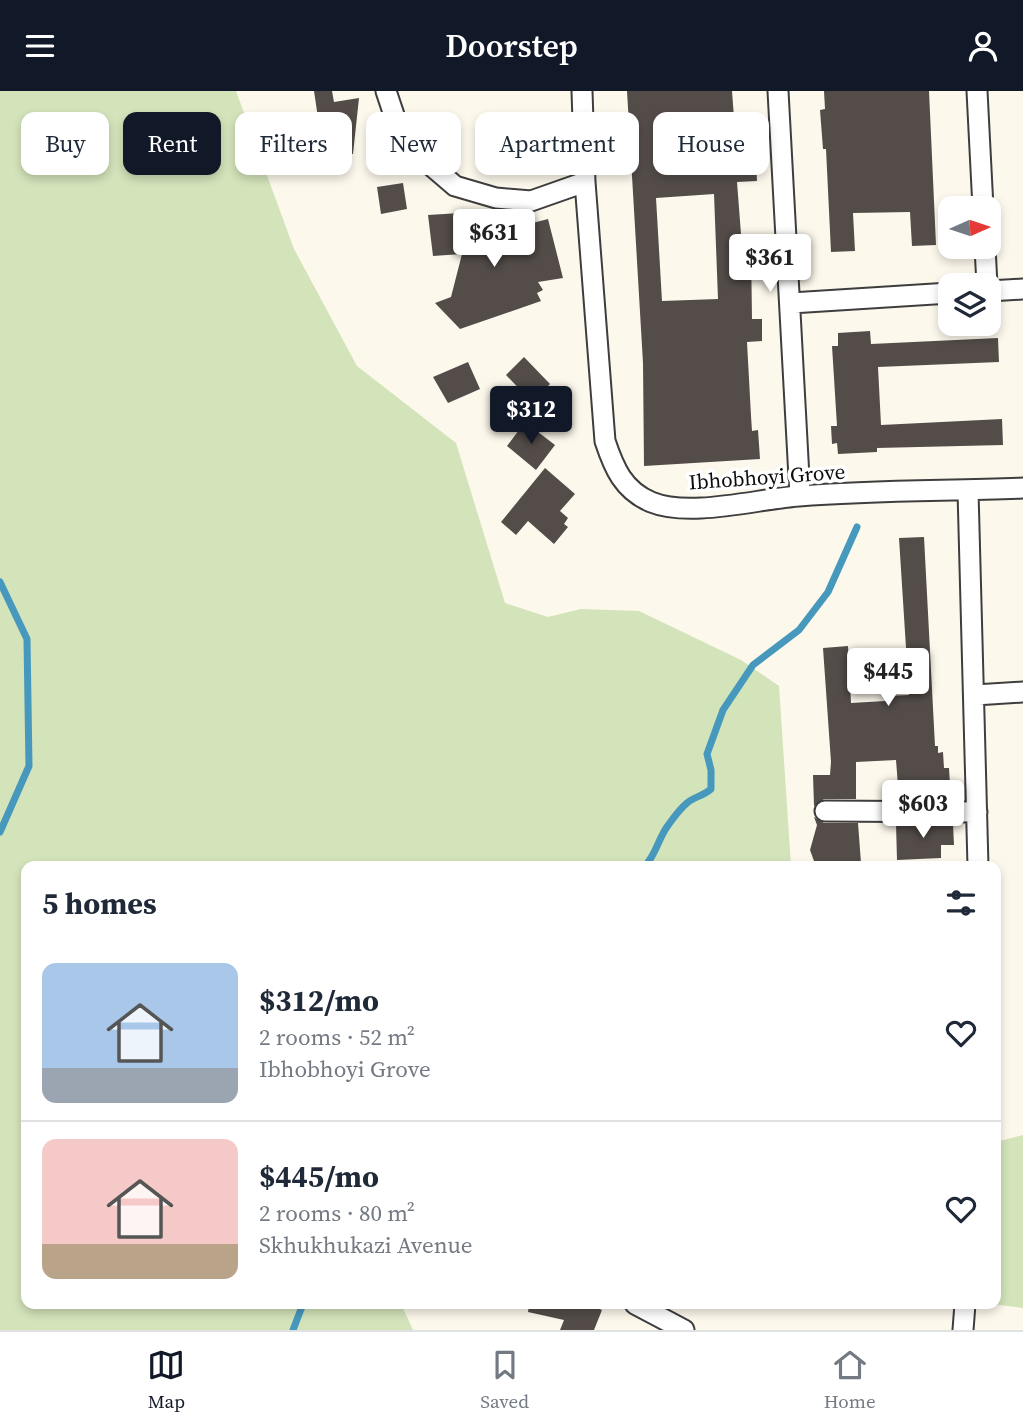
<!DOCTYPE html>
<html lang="en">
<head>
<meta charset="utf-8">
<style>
	:root { --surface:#fff; --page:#f2f2f3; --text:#1f2937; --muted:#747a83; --line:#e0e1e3; --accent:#111827 }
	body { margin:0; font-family:"Source Serif 4",serif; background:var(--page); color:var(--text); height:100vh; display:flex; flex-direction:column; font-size:26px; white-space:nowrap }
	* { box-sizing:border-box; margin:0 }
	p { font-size:23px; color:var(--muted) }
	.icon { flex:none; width:38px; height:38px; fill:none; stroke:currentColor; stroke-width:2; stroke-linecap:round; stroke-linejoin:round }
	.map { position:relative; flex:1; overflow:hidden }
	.sheet { position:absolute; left:21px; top:770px; width:980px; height:448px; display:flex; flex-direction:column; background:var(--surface); border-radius:14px; box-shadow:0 4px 10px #0003 }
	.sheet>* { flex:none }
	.banner { position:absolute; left:21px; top:21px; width:982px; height:63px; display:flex; gap:14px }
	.needle { width:46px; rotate:87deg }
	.tools { position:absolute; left:938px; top:105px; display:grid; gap:14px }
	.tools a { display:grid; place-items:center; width:63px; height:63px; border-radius:14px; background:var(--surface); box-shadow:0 4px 10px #0003; font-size:35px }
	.price { position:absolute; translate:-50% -60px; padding:0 16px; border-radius:7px; background:#fff; color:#222; font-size:23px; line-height:46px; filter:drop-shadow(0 2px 4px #0008) }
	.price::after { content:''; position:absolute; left:50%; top:42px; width:21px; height:16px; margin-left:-10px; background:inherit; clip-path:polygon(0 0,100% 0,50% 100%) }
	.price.active { background:var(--accent); color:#fff }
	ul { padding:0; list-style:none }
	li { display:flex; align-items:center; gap:21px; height:175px; padding:0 21px }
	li+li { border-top:2px solid var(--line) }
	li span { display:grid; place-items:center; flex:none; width:196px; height:140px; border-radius:14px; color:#555 }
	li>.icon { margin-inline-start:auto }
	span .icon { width:84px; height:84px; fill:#fffc; stroke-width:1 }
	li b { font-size:30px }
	h2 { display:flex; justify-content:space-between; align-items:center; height:84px; padding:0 21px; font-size:30px }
	.pill { padding:0 24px; border-radius:14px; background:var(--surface); box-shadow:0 4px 10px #0003; font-size:24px; line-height:63px }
	.pill.active { background:var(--accent); color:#fff }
	header { display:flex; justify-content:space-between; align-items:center; height:91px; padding:0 21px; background:var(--accent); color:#fff; font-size:32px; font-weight:600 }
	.dock { display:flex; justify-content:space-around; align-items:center; height:98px; border-top:2px solid var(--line); background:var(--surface); font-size:19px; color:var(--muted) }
	.dock a { display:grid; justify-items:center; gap:4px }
	.dock .active { color:var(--accent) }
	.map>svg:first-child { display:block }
	.green { fill:#d3e3ba }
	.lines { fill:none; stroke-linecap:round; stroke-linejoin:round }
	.stream { stroke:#4698bd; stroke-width:7 }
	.building { fill:#534c49; fill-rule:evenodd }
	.minor-casing { stroke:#3e3e3e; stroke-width:23 }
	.minor { stroke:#fff; stroke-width:19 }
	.labels { text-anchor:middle; stroke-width:7; stroke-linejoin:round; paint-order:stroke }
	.street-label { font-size:21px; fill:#0b0b0b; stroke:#fff }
</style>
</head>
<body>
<header><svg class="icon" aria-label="menu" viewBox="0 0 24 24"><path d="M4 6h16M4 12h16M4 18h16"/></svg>Doorstep<svg class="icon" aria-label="person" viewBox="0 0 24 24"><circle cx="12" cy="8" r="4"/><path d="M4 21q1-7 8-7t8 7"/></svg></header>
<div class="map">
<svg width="1023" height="1239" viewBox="0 0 1023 1239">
	<rect width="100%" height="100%" fill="#fdf8ec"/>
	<path class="green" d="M 0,0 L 236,0 L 294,158 L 357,275 L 456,352 L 505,512 L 548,526 L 581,518 L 639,520 L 741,569 L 779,595 L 791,775 L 26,775 L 26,1213 L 401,1213 L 413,1239 L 0,1239 Z
		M 1023,1044 L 1023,1217 L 992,1213 L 996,1213 L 1000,1050 Z"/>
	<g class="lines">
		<path class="stream" d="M 0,491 L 27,548 L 29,675 L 0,741
			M 645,775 C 657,762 658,747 669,733 C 674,726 681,717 687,712 C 694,706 703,705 711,698 L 711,679 L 707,663 L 723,619 L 753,574 L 799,539 L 828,501 L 857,436
			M 293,1239 L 303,1213"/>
	</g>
	<path class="building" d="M 314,0 L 332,0 L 334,11 L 359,7 L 353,63 L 326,59 L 330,25 L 318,27 Z
		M 627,0 L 732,0 L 736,53 L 755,52 L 757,90 L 737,91 L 742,156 L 751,156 L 752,228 L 762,228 L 762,250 L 747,251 L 751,325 L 752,340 L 758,339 L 760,368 L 644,375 L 643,272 ZM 714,103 L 718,208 L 662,210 L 656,107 Z
		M 824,0 L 929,0 L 936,154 L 912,155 L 910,121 L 853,122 L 855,160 L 831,161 L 826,58 L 823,58 L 820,19 L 825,18 Z
		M 403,92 L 407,118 L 381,123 L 377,96 Z
		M 460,122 L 461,140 L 501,150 L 524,144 L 521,135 L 548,128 L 563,187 L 538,191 L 543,199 L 537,202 L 541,210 L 460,238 L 435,212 L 451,206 L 462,163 L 433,165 L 428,124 Z
		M 870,240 L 871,253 L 998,247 L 999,271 L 878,276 L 881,334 L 1002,328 L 1003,354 L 877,357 L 877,361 L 838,363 L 837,352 L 832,353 L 831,335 L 837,335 L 832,255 L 838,255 L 838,242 Z
		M 524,266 L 550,293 L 532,311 L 506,284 Z
		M 468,271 L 480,298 L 448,312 L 433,286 Z
		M 525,331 L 555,354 L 536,379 L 507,355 Z
		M 545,377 L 575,403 L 560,420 L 568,427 L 564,433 L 568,436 L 554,453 L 528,430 L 516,444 L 501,431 Z
		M 924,446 L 935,655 L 938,655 L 938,662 L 943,661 L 944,677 L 949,677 L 951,709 L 899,708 L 896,669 L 856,671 L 856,708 L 824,708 L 814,715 L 813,684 L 830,684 L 831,671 L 823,557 L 848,555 L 851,612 L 885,610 L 885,605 L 909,604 L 899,447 Z
		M 814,726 L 824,732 L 858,732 L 861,772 L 833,775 L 814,770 L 810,759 L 817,734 Z
		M 896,733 L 953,733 L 954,754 L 941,754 L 941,767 L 897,769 Z
		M 529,1213 L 588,1213 L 602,1219 L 594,1239 L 560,1239 L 564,1229 L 528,1221 Z"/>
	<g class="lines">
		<defs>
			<path id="minor" d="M 386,0 L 396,30 L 420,65 L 455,95 L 496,107 L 531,110 L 585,91
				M 582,0 L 585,91 L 605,350 C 614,377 623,399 651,411 C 690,427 757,408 799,405 C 873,399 949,400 1023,397
				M 778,0 L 800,405
				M 977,0 L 983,117
				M 985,156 L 987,194
				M 989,200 L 1023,198
				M 791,212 L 950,202
				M 968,400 L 978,775
				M 975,604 L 1023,601
				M 825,720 L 977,721
				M 635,1213 L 684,1239
				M 963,1239 L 965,1213"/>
		</defs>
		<use href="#minor" class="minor-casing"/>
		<use href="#minor" class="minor"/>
	</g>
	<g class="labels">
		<g class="street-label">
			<text transform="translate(767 386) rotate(-4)" y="7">Ibhobhoyi Grove</text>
		</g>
	</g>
</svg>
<div class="tools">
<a><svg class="needle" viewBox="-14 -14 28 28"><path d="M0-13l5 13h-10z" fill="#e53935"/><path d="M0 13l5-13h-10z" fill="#747a83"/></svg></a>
<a><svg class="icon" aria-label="layers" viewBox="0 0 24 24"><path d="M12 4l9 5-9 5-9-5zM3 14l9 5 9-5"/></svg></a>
</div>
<b class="price" style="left:494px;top:178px">$631</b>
<b class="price" style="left:770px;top:203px">$361</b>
<b class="price active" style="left:531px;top:355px">$312</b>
<b class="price" style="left:888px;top:617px">$445</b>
<b class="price" style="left:923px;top:749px">$603</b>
<div class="banner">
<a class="pill">Buy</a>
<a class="pill active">Rent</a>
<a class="pill">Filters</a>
<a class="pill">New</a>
<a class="pill">Apartment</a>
<a class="pill">House</a>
</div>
<section class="sheet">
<h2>5 homes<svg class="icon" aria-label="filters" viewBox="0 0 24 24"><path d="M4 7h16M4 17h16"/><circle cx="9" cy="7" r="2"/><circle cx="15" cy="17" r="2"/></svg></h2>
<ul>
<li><span style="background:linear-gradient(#a9c7e8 75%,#9aa5b1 0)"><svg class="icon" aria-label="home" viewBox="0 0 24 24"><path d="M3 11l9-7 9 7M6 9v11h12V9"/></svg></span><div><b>$312/mo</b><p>2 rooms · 52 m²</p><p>Ibhobhoyi Grove</p></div><svg class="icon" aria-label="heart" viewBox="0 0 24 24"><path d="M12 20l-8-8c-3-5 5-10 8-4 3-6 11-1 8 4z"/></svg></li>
<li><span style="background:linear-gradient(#f6c9c9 75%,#b9a48a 0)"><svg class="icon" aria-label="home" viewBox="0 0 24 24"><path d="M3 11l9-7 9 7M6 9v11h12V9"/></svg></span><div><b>$445/mo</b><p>2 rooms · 80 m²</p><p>Skhukhukazi Avenue</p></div><svg class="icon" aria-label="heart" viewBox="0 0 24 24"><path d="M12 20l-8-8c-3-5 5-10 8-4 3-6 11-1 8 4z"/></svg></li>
</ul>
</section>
</div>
<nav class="dock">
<a class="active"><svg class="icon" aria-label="map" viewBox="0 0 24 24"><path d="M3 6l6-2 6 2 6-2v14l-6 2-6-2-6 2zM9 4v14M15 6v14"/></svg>Map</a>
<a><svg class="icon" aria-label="saved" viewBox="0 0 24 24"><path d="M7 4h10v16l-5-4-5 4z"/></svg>Saved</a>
<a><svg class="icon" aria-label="home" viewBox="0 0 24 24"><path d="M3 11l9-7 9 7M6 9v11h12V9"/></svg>Home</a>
</nav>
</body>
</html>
